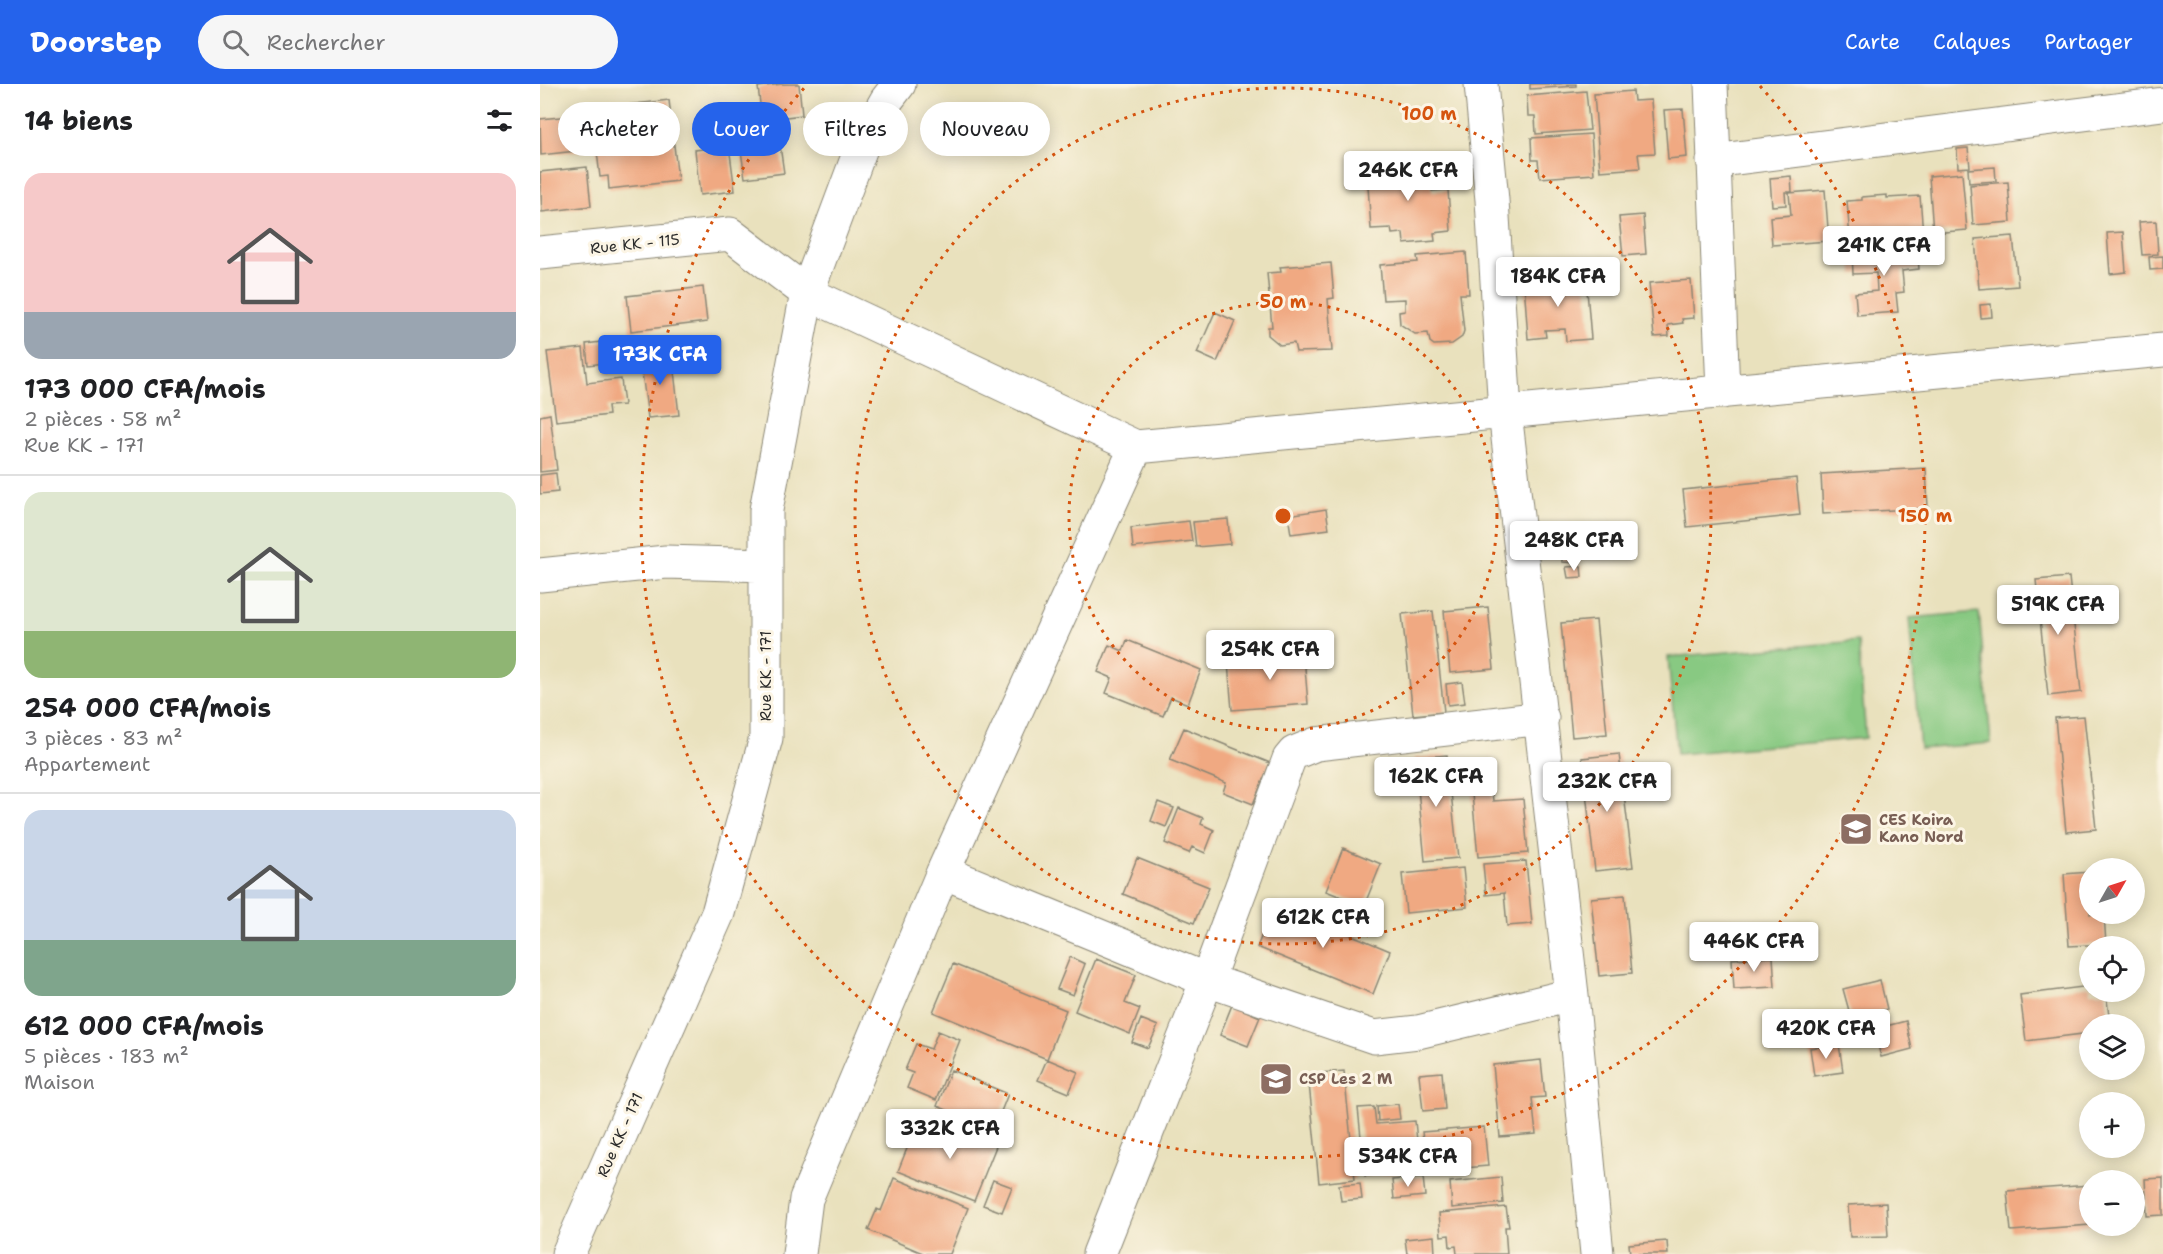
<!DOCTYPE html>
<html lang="fr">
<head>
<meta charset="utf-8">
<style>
	:root { --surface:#fff; --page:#f6f6f6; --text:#202124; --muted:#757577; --line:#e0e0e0; --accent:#2563eb }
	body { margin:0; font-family:"Shantell Sans",sans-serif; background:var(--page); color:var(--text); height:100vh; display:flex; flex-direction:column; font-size:22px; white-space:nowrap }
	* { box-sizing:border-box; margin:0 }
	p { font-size:20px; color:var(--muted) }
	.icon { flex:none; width:33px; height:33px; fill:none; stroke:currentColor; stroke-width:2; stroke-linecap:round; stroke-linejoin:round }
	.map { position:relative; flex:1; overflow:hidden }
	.panel { display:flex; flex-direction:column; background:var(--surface); width:540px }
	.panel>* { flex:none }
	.top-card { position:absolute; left:18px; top:18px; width:570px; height:54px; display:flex; gap:12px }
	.needle { width:39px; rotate:51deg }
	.controls { position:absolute; left:1539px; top:774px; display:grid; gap:12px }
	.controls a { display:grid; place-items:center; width:66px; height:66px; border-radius:50%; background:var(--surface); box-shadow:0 3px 15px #0003; font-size:30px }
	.price { position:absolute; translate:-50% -51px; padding:0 14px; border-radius:6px; background:#fff; color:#222; font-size:20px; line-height:39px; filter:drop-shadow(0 2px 3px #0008) }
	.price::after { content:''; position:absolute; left:50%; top:36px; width:18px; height:14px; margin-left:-9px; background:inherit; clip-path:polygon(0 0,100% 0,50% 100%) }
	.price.on { background:var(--accent); color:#fff }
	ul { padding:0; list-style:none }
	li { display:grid; align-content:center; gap:12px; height:318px; padding:0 24px }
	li+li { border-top:2px solid var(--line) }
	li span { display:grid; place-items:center; height:186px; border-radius:18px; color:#555 }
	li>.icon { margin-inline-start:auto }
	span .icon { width:108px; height:108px; fill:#fffc; stroke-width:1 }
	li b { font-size:26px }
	h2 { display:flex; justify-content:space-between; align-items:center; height:72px; padding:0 24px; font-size:26px }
	.tag { padding:0 21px; border-radius:27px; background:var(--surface); box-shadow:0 3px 15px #0003; font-size:21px; line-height:54px }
	.tag.on { background:var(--accent); color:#fff }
	header { display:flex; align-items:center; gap:36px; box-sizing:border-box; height:84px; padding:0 30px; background:var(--accent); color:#fff }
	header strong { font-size:28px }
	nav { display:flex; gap:33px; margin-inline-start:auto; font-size:21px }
	.search { width:420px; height:54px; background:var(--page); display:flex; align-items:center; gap:15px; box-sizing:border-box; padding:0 21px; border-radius:33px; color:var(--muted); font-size:22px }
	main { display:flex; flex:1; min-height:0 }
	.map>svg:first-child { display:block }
	.green { fill:#88c982; stroke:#5a7a56; stroke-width:1.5 }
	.building { fill:#f0a982 }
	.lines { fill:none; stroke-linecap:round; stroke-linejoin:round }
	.minor-casing { stroke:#8a8674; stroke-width:35 }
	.minor { stroke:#fff; stroke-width:33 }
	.ring { fill:none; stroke:#d5540f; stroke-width:3; stroke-dasharray:3 6 }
	.labels { text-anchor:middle; stroke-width:6; stroke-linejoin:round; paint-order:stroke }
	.street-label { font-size:15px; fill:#2b2b2b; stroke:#fcf5e5 }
	.education-label { font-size:15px; font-weight:bold; fill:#785e54; stroke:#fcf5e5; text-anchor:start }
	.centre { fill:#d5540f; stroke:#fcf5e5; stroke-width:3 }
	.ring-label { font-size:18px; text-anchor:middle; font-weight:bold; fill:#d5540f; stroke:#fcf5e5; stroke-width:6; stroke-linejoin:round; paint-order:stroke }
</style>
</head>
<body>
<header>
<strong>Doorstep</strong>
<div class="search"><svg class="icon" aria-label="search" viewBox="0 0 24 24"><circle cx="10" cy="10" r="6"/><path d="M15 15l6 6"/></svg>Rechercher</div>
<nav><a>Carte</a><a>Calques</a><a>Partager</a></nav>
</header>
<main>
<section class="panel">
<h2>14 biens<svg class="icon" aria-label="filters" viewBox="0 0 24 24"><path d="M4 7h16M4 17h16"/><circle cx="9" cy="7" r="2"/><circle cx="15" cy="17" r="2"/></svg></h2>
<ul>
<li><span style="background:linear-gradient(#f6c9c9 75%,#9aa5b1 0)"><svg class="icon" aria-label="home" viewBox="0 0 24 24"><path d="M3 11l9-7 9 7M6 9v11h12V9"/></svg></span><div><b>173 000 CFA/mois</b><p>2 pièces · 58 m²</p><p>Rue KK - 171</p></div></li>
<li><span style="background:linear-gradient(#dfe7d0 75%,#8fb573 0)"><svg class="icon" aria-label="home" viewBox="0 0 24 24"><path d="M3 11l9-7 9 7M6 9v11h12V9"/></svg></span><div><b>254 000 CFA/mois</b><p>3 pièces · 83 m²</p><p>Appartement</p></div></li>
<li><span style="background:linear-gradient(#c9d6e8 70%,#7fa58c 0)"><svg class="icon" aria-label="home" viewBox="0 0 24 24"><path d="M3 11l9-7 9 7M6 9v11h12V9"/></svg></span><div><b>612 000 CFA/mois</b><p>5 pièces · 183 m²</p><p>Maison</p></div></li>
</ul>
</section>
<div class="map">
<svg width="1623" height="1170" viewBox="0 0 1623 1170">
	<rect width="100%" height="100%" fill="#fcf5e5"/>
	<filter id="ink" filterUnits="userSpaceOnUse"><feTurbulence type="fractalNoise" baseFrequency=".0167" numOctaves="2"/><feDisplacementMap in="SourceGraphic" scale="12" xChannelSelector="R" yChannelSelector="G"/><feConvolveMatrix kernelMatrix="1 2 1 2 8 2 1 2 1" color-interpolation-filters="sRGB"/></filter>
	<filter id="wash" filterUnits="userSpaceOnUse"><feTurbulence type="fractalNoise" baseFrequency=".008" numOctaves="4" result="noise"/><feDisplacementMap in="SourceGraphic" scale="24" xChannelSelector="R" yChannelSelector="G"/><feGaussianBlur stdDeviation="1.35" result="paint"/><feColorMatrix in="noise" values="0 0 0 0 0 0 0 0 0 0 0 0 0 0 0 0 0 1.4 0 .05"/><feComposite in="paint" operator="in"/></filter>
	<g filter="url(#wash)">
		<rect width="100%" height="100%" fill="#e9e1bd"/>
		<path class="green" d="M 1439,528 L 1451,659 L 1380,665 L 1369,534 Z
			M 1318,557 L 1326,654 L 1137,670 L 1128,573 Z"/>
		<g id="blocks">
			<path class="building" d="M 242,0 L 259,0 L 262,31 L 222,36 L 218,3 Z
				M 990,0 L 1036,0 L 1036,2 L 990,5 Z
				M 1046,7 L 1050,46 L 996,50 L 995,32 L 988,32 L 987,12 Z
				M 1093,7 L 1094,17 L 1111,16 L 1115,69 L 1098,70 L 1100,84 L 1060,87 L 1054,10 Z
				M 129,16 L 138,97 L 69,105 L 68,92 L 60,93 L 52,25 Z
				M 1143,25 L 1147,73 L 1128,75 L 1124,26 Z
				M 41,31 L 45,66 L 1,71 L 0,35 Z
				M 1051,50 L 1054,90 L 1000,94 L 998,76 L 992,76 L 991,54 Z
				M 239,55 L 244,89 L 205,94 L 200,60 Z
				M 189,62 L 195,107 L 160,111 L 155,66 Z
				M 1428,64 L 1430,83 L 1418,84 L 1417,65 Z
				M 890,76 L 892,107 L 908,106 L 911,147 L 894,149 L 895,157 L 864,160 L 863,149 L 852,150 L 851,144 L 831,145 L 827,88 L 846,86 L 846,79 Z
				M 47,83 L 51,122 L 2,128 L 0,88 Z
				M 1455,83 L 1456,97 L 1429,99 L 1428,85 Z
				M 1422,89 L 1427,146 L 1393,149 L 1389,92 Z
				M 1251,92 L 1252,108 L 1245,108 L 1246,121 L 1232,122 L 1230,94 Z
				M 1468,98 L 1471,138 L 1433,141 L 1430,101 Z
				M 1285,106 L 1289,157 L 1232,161 L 1230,133 L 1251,131 L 1249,109 Z
				M 1347,111 L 1347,114 L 1380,112 L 1383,150 L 1310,155 L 1307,117 L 1322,116 L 1322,113 Z
				M 1103,131 L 1106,170 L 1083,172 L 1079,133 Z
				M 1616,137 L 1618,170 L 1602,171 L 1599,138 Z
				M 1583,148 L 1586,188 L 1570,190 L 1567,149 Z
				M 1473,152 L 1478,202 L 1439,205 L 1435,155 Z
				M 1359,159 L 1360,165 L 1377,164 L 1379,185 L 1362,187 L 1364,208 L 1356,209 L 1358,228 L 1317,231 L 1315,209 L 1337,207 L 1336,189 L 1313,190 L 1312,169 L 1344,166 L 1344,160 Z
				M 926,168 L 929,210 L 920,210 L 924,247 L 922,253 L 912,260 L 894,261 L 890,258 L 888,249 L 875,250 L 860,240 L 859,228 L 865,227 L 865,215 L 843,216 L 840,181 L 878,178 L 877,172 Z
				M 1623,172 L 1623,185 L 1610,186 L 1609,173 Z
				M 791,179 L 794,214 L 788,215 L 792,267 L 756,268 L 754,259 L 740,261 L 728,251 L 728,243 L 732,243 L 727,189 L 741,188 L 740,183 Z
				M 1046,194 L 1051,255 L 1026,257 L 1025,245 L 1005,246 L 1006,253 L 988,255 L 984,198 Z
				M 1151,196 L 1154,234 L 1142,235 L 1143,239 L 1128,241 L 1129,252 L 1114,253 L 1109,199 Z
				M 163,203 L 167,238 L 91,247 L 87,212 Z
				M 1451,220 L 1452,233 L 1441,234 L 1440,221 Z
				M 675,228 L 695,237 L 677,278 L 657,269 Z
				M 76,256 L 77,266 L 81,266 L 83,287 L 66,289 L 65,279 L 48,281 L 46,260 Z
				M 43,264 L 47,299 L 81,295 L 84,321 L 68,322 L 69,331 L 16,337 L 7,268 Z
				M 132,269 L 139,331 L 108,334 L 100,273 Z
				M 10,330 L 17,386 L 0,388 L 0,332 Z
				M 1386,384 L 1388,424 L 1283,430 L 1281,390 Z
				M 16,389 L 18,408 L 0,410 L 0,391 Z
				M 1256,394 L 1260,431 L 1147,443 L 1143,406 Z
				M 786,425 L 789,445 L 751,450 L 748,431 Z
				M 688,435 L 690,460 L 656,463 L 653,438 Z
				M 649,437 L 652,457 L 593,464 L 591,444 Z
				M 1022,464 L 1040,464 L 1040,479 L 1022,478 Z
				M 1041,482 L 1042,493 L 1028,494 L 1026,483 Z
				M 1529,493 L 1541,608 L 1508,612 L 1496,496 Z
				M 948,523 L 954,585 L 910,589 L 904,527 Z
				M 893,527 L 904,628 L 873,631 L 862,530 Z
				M 1056,536 L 1067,650 L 1032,653 L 1021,539 Z
				M 587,556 L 661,586 L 648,620 L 631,613 L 623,632 L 566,609 L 572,594 L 558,588 L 569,561 L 583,567 Z
				M 763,560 L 768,620 L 692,626 L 688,579 L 735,575 L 734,563 Z
				M 922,598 L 925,619 L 908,621 L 906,600 Z
				M 1544,632 L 1556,745 L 1526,748 L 1515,634 Z
				M 644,644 L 730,679 L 713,720 L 683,708 L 686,699 L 630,676 Z
				M 1079,670 L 1093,783 L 1055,787 L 1042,674 Z
				M 907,671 L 918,774 L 885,777 L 875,674 Z
				M 952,708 L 953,717 L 983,715 L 988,769 L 938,773 L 932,710 Z
				M 618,718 L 634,724 L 626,743 L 611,737 Z
				M 639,724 L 663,734 L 661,740 L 674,746 L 665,769 L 652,763 L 649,769 L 625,759 Z
				M 803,764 L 841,780 L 824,822 L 786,807 Z
				M 597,774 L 669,803 L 654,839 L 583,810 Z
				M 986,777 L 992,840 L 967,842 L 964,809 L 946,811 L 943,780 Z
				M 923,784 L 927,823 L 866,829 L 862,790 Z
				M 1550,788 L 1550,830 L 1564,830 L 1566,860 L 1529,862 L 1524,790 Z
				M 1085,811 L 1092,889 L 1059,892 L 1051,814 Z
				M 735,819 L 850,867 L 833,910 L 717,863 Z
				M 530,873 L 545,880 L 533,911 L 517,905 Z
				M 1233,873 L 1235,903 L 1194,905 L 1192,875 Z
				M 556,875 L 596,891 L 585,919 L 600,925 L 590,950 L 535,927 Z
				M 413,880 L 526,926 L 507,975 L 393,928 Z
				M 1340,896 L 1347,925 L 1311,934 L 1303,905 Z
				M 1550,902 L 1550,908 L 1566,908 L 1570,940 L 1550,940 L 1550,949 L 1486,957 L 1480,911 Z
				M 692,921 L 720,933 L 708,962 L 680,951 Z
				M 601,935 L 618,942 L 608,964 L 592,958 Z
				M 1366,937 L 1372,965 L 1341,973 L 1334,945 Z
				M 398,947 L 420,956 L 396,1016 L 367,1004 L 373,989 L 365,986 L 376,960 L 391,965 Z
				M 1299,960 L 1303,988 L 1274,992 L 1270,964 Z
				M 507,975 L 538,988 L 529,1009 L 498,996 Z
				M 1001,976 L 1005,1013 L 992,1014 L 996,1050 L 960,1053 L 953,981 Z
				M 411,986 L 468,1010 L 454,1045 L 397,1022 Z
				M 804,987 L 815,1095 L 779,1099 L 768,990 Z
				M 902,988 L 905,1025 L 883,1027 L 879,990 Z
				M 858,1020 L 860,1035 L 838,1037 L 837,1022 Z
				M 834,1023 L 836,1040 L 875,1037 L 880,1087 L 825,1092 L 818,1024 Z
				M 400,1036 L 457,1060 L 434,1117 L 358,1087 L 372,1052 L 391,1060 Z
				M 944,1043 L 948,1082 L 887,1087 L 882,1048 Z
				M 883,1093 L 885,1112 L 854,1115 L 852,1096 Z
				M 961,1093 L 963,1119 L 912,1124 L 910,1098 Z
				M 354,1094 L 428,1124 L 410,1170 L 385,1170 L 328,1146 L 337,1125 L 341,1127 Z
				M 1623,1094 L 1623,1131 L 1607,1132 L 1605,1095 Z
				M 453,1096 L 472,1103 L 462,1128 L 443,1121 Z
				M 820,1099 L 822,1115 L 801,1117 L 799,1101 Z
				M 1550,1101 L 1550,1141 L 1471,1147 L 1467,1107 Z
				M 1346,1119 L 1348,1152 L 1310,1153 L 1308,1121 Z
				M 966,1123 L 969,1143 L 965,1143 L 967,1170 L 917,1170 L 916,1162 L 910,1163 L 909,1151 L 901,1152 L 899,1129 Z
				M 894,1152 L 895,1170 L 867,1170 L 865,1155 Z
				M 1127,1157 L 1128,1170 L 1090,1170 L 1089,1160 Z"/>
		</g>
	</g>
	<g filter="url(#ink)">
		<use href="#blocks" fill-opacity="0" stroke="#8a8674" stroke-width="1.5"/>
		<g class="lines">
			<defs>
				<path id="minor" d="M 941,0 L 952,116 L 965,328 L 1032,911 L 1057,1170
					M 1171,0 L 1183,308
					M 1173,77 L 1623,20
					M 0,169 L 190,150 L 267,209 L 596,363 L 1623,266
					M 0,491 L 126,478 L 226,481
					M 403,788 L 667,896 L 834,953 L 878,948 L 1032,911
					M 28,1170 L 178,829 L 226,654 L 226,426 L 267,209 L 324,56 L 346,17 L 359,0
					M 259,1170 L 266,1115 L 403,788 L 596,363
					M 559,1170 L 667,896 L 749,675 L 754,669 L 776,660 L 1002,634"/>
			</defs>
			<use href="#minor" class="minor-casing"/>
			<use href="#minor" class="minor"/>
		</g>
	</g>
	<g class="ring">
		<circle cx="743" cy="432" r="214"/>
		<circle cx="743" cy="432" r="428"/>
		<path d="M1220 2A642 642 0 1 1 266 2"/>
	</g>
	<defs>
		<symbol id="school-square" viewBox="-11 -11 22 22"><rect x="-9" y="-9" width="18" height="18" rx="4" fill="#8d6e63" stroke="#fcf5e5"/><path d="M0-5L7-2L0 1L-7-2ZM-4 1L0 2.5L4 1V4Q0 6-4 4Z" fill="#fff"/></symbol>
	</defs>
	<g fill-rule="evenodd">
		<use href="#school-square" x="1297" y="726" width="38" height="38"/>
		<use href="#school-square" x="717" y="976" width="38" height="38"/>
	</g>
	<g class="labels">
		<g class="street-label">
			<text transform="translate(95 160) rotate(-6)" y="5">Rue KK - 115</text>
			<text transform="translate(226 592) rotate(-90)" y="5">Rue KK - 171</text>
			<text transform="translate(80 1051) rotate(-66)" y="5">Rue KK - 171</text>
		</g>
		<g class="education-label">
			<text x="1339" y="741">CES Koira<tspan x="1339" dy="17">Kano Nord</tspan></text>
			<text x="759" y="1000">CSP Les 2 M</text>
		</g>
	</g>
	<circle cx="743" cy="432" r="9" class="centre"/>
	<g class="ring-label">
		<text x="889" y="36">100 m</text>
		<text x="743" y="224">50 m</text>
		<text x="1385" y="438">150 m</text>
	</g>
</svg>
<div class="controls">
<a><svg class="needle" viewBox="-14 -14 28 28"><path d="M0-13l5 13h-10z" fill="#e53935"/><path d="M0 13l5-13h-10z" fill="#757577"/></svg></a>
<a><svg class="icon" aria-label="locate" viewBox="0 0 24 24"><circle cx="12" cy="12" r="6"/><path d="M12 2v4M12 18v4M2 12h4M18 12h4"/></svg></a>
<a><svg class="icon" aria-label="layers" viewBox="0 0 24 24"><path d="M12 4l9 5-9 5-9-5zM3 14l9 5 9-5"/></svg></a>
<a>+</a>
<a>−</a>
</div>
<b class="price" style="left:868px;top:118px">246K CFA</b>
<b class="price" style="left:1344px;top:193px">241K CFA</b>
<b class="price" style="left:1018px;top:224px">184K CFA</b>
<b class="price on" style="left:120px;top:302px">173K CFA</b>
<b class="price" style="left:1034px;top:488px">248K CFA</b>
<b class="price" style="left:1518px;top:552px">519K CFA</b>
<b class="price" style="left:730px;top:597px">254K CFA</b>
<b class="price" style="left:896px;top:724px">162K CFA</b>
<b class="price" style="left:1067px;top:729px">232K CFA</b>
<b class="price" style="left:783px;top:865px">612K CFA</b>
<b class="price" style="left:1214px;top:889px">446K CFA</b>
<b class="price" style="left:1286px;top:976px">420K CFA</b>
<b class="price" style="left:410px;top:1076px">332K CFA</b>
<b class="price" style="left:868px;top:1104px">534K CFA</b>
<div class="top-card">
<a class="tag">Acheter</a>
<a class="tag on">Louer</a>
<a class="tag">Filtres</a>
<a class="tag">Nouveau</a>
</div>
</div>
</main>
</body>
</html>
